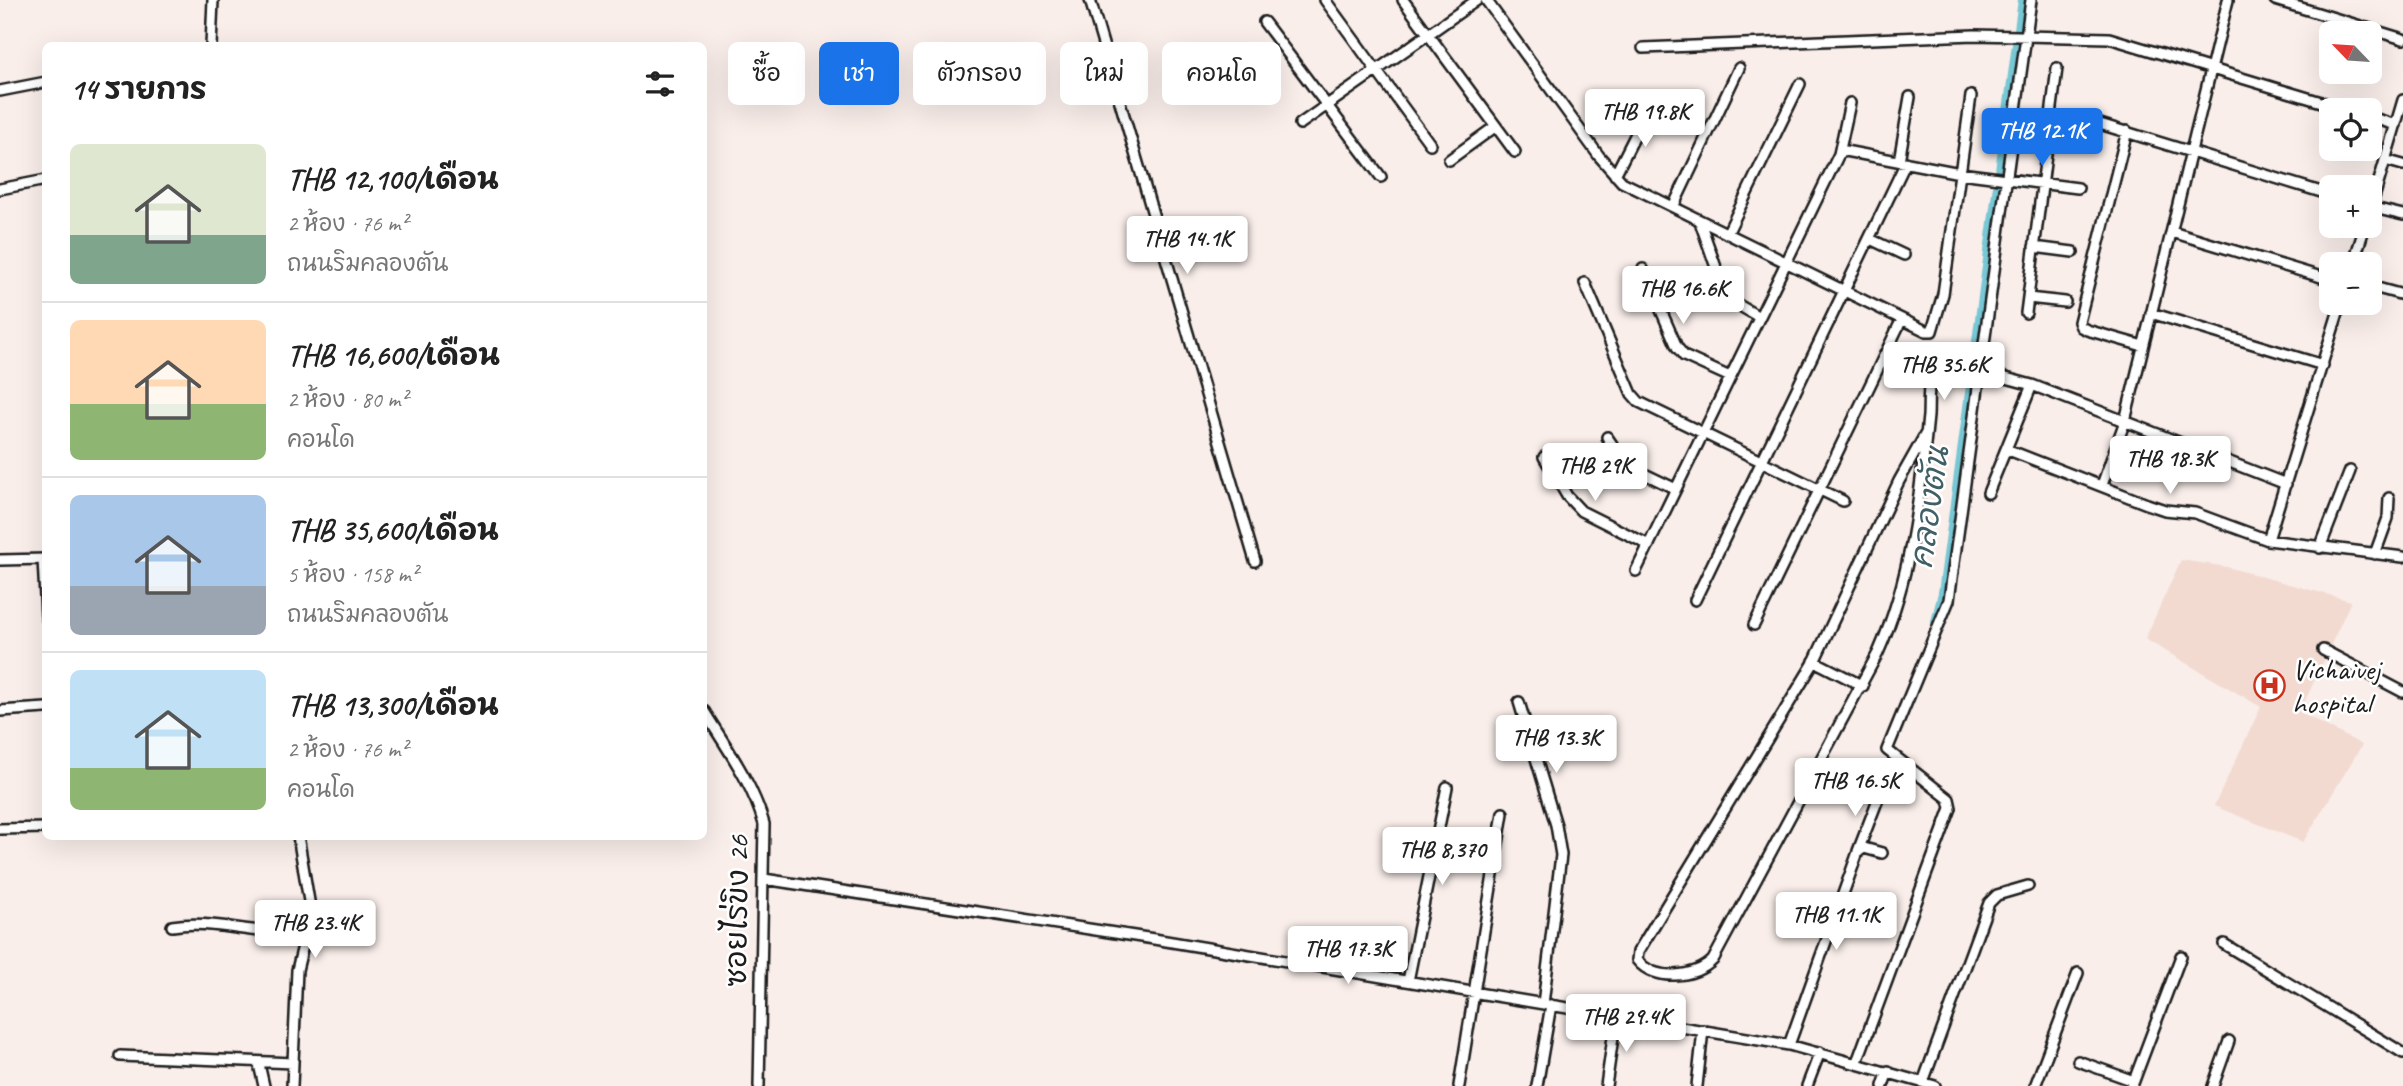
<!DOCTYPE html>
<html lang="th">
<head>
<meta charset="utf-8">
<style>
	:root { --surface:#fff; --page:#f2f2f2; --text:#222; --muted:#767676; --line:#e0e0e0; --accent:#1a73e8 }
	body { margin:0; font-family:Caveat,"Playpen Sans Thai",sans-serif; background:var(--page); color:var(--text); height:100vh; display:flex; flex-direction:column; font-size:26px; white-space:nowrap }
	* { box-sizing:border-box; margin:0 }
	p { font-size:23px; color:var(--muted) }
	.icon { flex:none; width:38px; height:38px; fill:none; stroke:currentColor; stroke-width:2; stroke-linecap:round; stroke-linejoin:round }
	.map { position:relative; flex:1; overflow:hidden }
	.details { position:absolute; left:42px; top:42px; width:665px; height:798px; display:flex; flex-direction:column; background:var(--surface); border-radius:10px; box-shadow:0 7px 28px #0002 }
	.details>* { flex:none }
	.banner { position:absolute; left:728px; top:42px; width:665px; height:63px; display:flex; gap:14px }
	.needle { width:46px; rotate:295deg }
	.fabs { position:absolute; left:2319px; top:21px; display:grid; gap:14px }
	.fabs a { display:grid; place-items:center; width:63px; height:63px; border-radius:10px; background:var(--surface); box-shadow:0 7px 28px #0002; font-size:35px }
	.price { position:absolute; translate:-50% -60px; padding:0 16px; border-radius:7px; background:#fff; color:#222; font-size:23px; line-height:46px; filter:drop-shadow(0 2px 4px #0008) }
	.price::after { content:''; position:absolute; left:50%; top:42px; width:21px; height:16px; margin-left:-10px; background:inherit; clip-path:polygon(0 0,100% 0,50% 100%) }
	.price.selected { background:var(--accent); color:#fff }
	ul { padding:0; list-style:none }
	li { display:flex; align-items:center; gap:21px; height:175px; padding:0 28px }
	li+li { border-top:2px solid var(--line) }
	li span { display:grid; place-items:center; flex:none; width:196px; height:140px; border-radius:10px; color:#555 }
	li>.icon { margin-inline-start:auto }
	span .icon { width:84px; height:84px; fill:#fffc; stroke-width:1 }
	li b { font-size:30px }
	h2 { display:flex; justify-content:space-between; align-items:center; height:84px; padding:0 28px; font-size:30px }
	.tag { padding:0 24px; border-radius:10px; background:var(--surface); box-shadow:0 7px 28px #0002; font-size:24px; line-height:63px }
	.tag.selected { background:var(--accent); color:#fff }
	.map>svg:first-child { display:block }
	.built { fill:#f2dad1 }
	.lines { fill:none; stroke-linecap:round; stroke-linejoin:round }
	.canal { stroke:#78c7d5; stroke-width:10 }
	.street-casing { stroke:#1c1c1c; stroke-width:14 }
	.street { stroke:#fff; stroke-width:9 }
	.labels { text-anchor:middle; stroke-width:5; stroke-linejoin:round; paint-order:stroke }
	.poi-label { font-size:30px; fill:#1c1c1c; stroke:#fff; text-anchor:start }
	.street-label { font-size:30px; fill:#1c1c1c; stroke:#fff }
	.water-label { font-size:32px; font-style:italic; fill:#416066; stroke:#fff }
</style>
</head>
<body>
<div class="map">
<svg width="2403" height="1086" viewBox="0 0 2403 1086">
	<rect width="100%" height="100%" fill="#f9eeea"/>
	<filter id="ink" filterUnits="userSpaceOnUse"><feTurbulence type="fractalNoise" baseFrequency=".0143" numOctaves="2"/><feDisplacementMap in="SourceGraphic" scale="14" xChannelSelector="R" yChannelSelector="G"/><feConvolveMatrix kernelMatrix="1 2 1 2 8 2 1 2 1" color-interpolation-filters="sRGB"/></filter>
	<g filter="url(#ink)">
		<path class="built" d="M 2181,560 L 2227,567 L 2351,601 L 2300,712 L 2362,745 L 2303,842 L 2214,806 L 2261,707 L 2145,639 Z"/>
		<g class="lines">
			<path class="canal" d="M 1936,622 L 1943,593 L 2023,0"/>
			<defs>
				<path id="street" d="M 1090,0 L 1255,561
					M 1325,0 L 1430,144
					M 1403,0 L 1515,152
					M 1486,0 L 1599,156 L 1622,182 L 1926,331 L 1932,331 L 1943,294 L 1971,96
					M 2275,0 L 2403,39
					M 1264,22 L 1381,177
					M 211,46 L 213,0
					M 1643,48 L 1974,35 L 2109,38 L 2348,110
					M 0,91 L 46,82
					M 2370,117 L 2396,125
					M 2090,121 L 2331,195
					M 1300,124 L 1477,0
					M 2127,131 L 2079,322 L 2081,327 L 2087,330 L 2143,346
					M 1839,154 L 1845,151 L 1960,173 L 2078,188
					M 1449,160 L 1496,126
					M 2385,160 L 2403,165
					M 1899,161 L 1910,97
					M 1615,175 L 1648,110
					M 0,189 L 46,180
					M 1673,207 L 1739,68
					M 2370,207 L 2403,215
					M 2370,211 L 2403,100
					M 1700,222 L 1724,290 L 1735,303 L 1759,317
					M 2172,232 L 2331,280
					M 1727,234 L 1800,84
					M 1870,239 L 1904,255
					M 2034,247 L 2073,252
					M 2353,264 L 2365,226
					M 1643,269 L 1677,347 L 1684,356 L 1730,377
					M 1585,283 L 1632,394 L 1639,402 L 1843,501
					M 2370,286 L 2403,295
					M 2028,298 L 2065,302
					M 2026,313 L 2057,68
					M 2151,313 L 2323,365
					M 1926,433 L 1899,481 L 1813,664 L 1638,952 L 1637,960 C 1654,982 1696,978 1713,960 L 1878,653 C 1911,579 1920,497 1928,416 C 1929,399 1926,373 1939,360 L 2032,385 L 2286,484
					M 1607,437 L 1626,465 L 1676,489
					M 2006,449 L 2032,385
					M 1544,457 L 1567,496 L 1581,511 L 1649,545
					M 2102,485 L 2125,421 L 2228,0
					M 1988,493 L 2006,449 L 2147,504 L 2165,510 L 2195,513 L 2268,540 L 2403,557
					M 2268,540 L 2341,303
					M 2320,548 L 2350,471
					M 2375,554 L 2388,518 L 2389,498
					M 43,559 L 46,617
					M 0,560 L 46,559
					M 1636,571 L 1839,154 L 1850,103
					M 1695,600 L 1906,162
					M 1754,625 L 1901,321
					M 2323,650 L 2403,692
					M 1814,661 L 1863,686
					M 1519,702 L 1556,825 L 1561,855 L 1543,1004
					M 0,711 L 46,708
					M 704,711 C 726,747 752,782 764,824 L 759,1086
					M 0,829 L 46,828
					M 1858,851 L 1880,794
					M 764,879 L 1154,939 L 1789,1045 L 1935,1086
					M 172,926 C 217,918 265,940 309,929
					M 2224,944 L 2403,1053
					M 1408,981 L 1447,787
					M 1789,1045 L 1858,852 L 1864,848 L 1882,853
					M 120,1056 L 293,1063
					M 2078,1061 L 2134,1081
					M 1857,1062 L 1951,808 L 1949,799 L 1887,750 L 1949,600 L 2031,0
					M 259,1064 L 264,1086
					M 1923,1082 L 1989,903 L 1997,895 L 2028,886
					M 292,1086 L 297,970 L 311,913 L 298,836
					M 1459,1086 L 1503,813
					M 1537,1086 L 1551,1005
					M 1606,1086 L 1616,1016
					M 1697,1086 L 1703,1030
					M 1807,1086 L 1820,1052
					M 1883,1086 L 1888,1071
					M 2035,1086 L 2078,973
					M 2132,1086 L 2181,956
					M 2213,1086 L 2229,1041"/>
			</defs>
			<use href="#street" class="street-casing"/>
			<use href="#street" class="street"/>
		</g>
	</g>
	<defs>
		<symbol id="hospital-ring" viewBox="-11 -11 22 22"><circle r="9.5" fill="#fff" stroke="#c8321e" stroke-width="1.5"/><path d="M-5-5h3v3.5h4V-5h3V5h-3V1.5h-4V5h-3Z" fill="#c8321e"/></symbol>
	</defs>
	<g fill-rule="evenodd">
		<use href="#hospital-ring" x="2252" y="668" width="35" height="35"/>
	</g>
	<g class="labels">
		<g class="poi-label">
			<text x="2292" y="679">Vichaivej<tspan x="2292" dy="34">hospital</tspan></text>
		</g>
		<g class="street-label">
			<text transform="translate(737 911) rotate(-89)" y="10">ซอยไร่ขิง 26</text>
		</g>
		<g class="water-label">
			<text transform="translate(1929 507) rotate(-82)" y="11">คลองตัน</text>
		</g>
	</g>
</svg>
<div class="fabs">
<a><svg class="needle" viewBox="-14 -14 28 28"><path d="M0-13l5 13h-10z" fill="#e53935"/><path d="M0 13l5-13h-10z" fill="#767676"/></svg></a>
<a><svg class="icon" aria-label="locate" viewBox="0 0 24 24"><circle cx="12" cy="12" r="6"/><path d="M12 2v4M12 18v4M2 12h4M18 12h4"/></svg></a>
<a>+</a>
<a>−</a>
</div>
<b class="price" style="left:1645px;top:149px">THB 19.8K</b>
<b class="price selected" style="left:2042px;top:168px">THB 12.1K</b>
<b class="price" style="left:1187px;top:276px">THB 14.1K</b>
<b class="price" style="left:1683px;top:326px">THB 16.6K</b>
<b class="price" style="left:1944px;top:402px">THB 35.6K</b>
<b class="price" style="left:2170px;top:496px">THB 18.3K</b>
<b class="price" style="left:1595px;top:503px">THB 29K</b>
<b class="price" style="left:1556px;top:775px">THB 13.3K</b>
<b class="price" style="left:1855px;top:818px">THB 16.5K</b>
<b class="price" style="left:1442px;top:887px">THB 8,370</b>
<b class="price" style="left:1836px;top:952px">THB 11.1K</b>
<b class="price" style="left:315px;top:960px">THB 23.4K</b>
<b class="price" style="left:1348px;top:986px">THB 17.3K</b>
<b class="price" style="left:1626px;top:1054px">THB 29.4K</b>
<div class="banner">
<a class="tag">ซื้อ</a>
<a class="tag selected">เช่า</a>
<a class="tag">ตัวกรอง</a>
<a class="tag">ใหม่</a>
<a class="tag">คอนโด</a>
</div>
<section class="details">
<h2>14 รายการ<svg class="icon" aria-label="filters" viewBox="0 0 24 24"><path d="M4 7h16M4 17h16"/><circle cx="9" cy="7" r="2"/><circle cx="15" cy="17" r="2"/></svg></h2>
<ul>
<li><span style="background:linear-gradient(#dfe7d0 65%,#7fa58c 0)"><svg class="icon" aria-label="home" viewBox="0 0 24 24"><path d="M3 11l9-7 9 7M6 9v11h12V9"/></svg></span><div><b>THB 12,100/เดือน</b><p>2 ห้อง · 76 m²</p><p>ถนนริมคลองตัน</p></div></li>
<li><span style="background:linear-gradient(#ffd9b3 60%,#8fb573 0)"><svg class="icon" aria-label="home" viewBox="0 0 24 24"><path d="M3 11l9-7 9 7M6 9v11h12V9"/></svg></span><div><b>THB 16,600/เดือน</b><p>2 ห้อง · 80 m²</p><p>คอนโด</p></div></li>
<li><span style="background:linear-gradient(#a9c7e8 65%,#9aa5b1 0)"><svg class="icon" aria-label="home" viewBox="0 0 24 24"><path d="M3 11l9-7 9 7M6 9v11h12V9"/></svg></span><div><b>THB 35,600/เดือน</b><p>5 ห้อง · 158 m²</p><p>ถนนริมคลองตัน</p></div></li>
<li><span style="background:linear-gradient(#bfe0f5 70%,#8fb573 0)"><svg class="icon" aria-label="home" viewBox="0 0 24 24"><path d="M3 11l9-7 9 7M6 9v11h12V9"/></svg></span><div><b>THB 13,300/เดือน</b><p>2 ห้อง · 76 m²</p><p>คอนโด</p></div></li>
</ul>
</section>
</div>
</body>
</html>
